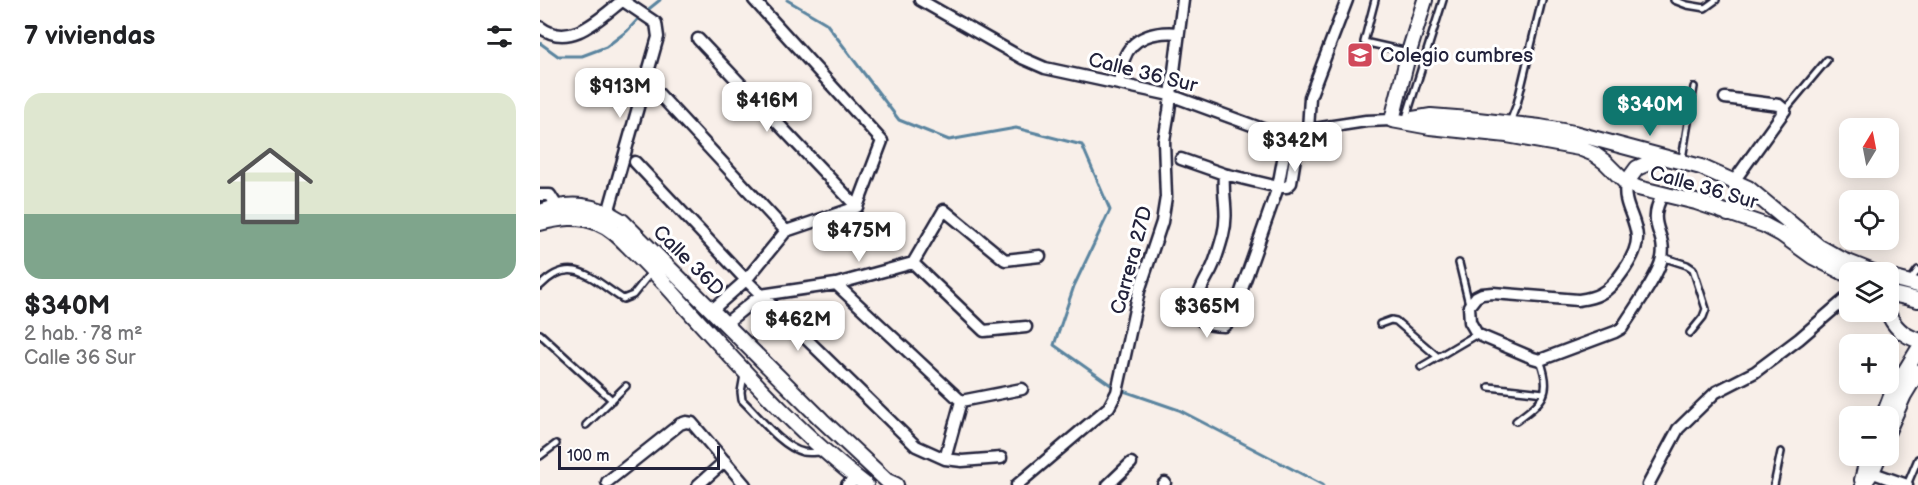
<!DOCTYPE html>
<html lang="es">
<head>
<meta charset="utf-8">
<style>
	:root { --surface:#fff; --page:#f2f2f2; --text:#202124; --muted:#757577; --line:#e0e0e0; --accent:#0f766e }
	body { margin:0; font-family:"Balsamiq Sans",sans-serif; background:var(--page); color:var(--text); height:100vh; display:flex; flex-direction:column; font-size:22px; white-space:nowrap }
	* { box-sizing:border-box; margin:0 }
	p { font-size:20px; color:var(--muted) }
	.icon { flex:none; width:33px; height:33px; fill:none; stroke:currentColor; stroke-width:2; stroke-linecap:round; stroke-linejoin:round }
	.map { position:relative; flex:1; overflow:hidden }
	.sheet { display:flex; flex-direction:column; background:var(--surface); width:540px }
	.sheet>* { flex:none }
	.needle { width:39px; rotate:10deg }
	.buttons { position:absolute; left:1299px; top:118px; display:grid; gap:12px }
	.buttons a { display:grid; place-items:center; width:60px; height:60px; border-radius:12px; background:var(--surface); box-shadow:0 3px 15px #0003; font-size:30px }
	.scale { position:absolute; left:18px; bottom:15px; width:162px; box-sizing:border-box; padding-left:6px; border:3px solid #22223b; border-top:0; font-size:16px; line-height:21px; white-space:nowrap; color:#22223b; -webkit-text-stroke:4px #fff; paint-order:stroke }
	.price { position:absolute; translate:-50% -51px; padding:0 14px; border-radius:12px; background:#fff; color:#222; font-size:20px; line-height:39px; filter:drop-shadow(0 2px 3px #0008) }
	.price::after { content:''; position:absolute; left:50%; top:36px; width:18px; height:14px; margin-left:-9px; background:inherit; clip-path:polygon(0 0,100% 0,50% 100%) }
	.price.on { background:var(--accent); color:#fff }
	ul { padding:0; list-style:none }
	li { display:grid; align-content:center; gap:12px; height:318px; padding:0 24px }
	li+li { border-top:2px solid var(--line) }
	li span { display:grid; place-items:center; height:186px; border-radius:18px; color:#555 }
	li>.icon { margin-inline-start:auto }
	span .icon { width:108px; height:108px; fill:#fffc; stroke-width:1 }
	li b { font-size:26px }
	h2 { display:flex; justify-content:space-between; align-items:center; height:72px; padding:0 24px; font-size:26px }
	main { display:flex; flex:1; min-height:0 }
	.map>svg:first-child { display:block }
	.lines { fill:none; stroke-linecap:round; stroke-linejoin:round }
	.stream { stroke:#5a849f; stroke-width:3 }
	.lane-casing { stroke:#22223b; stroke-width:10 }
	.street-casing { stroke:#22223b; stroke-width:15 }
	.secondary-casing { stroke:#22223b; stroke-width:18 }
	.lane { stroke:#fff; stroke-width:5 }
	.street { stroke:#fff; stroke-width:10 }
	.secondary { stroke:#fff; stroke-width:14 }
	.labels { text-anchor:middle; stroke-width:6; stroke-linejoin:round; paint-order:stroke }
	.poi-label { font-size:20px; fill:#22223b; stroke:#fff; text-anchor:start }
	.street-label { font-size:20px; fill:#22223b; stroke:#fff }
</style>
</head>
<body>
<main>
<section class="sheet">
<h2>7 viviendas<svg class="icon" aria-label="filters" viewBox="0 0 24 24"><path d="M4 7h16M4 17h16"/><circle cx="9" cy="7" r="2"/><circle cx="15" cy="17" r="2"/></svg></h2>
<ul>
<li><span style="background:linear-gradient(#dfe7d0 65%,#7fa58c 0)"><svg class="icon" aria-label="home" viewBox="0 0 24 24"><path d="M3 11l9-7 9 7M6 9v11h12V9"/></svg></span><div><b>$340M</b><p>2 hab. · 78 m²</p><p>Calle 36 Sur</p></div></li>
</ul>
</section>
<div class="map">
<svg width="1378" height="485" viewBox="0 0 1378 485">
	<rect width="100%" height="100%" fill="#f8efe9"/>
	<filter id="ink" filterUnits="userSpaceOnUse"><feTurbulence type="fractalNoise" baseFrequency=".0167" numOctaves="2"/><feDisplacementMap in="SourceGraphic" scale="12" xChannelSelector="R" yChannelSelector="G"/><feConvolveMatrix kernelMatrix="1 2 1 2 8 2 1 2 1" color-interpolation-filters="sRGB"/></filter>
	<g filter="url(#ink)">
		<g class="lines">
			<path class="stream" d="M 247,0 L 286,23 L 359,120 L 409,140 L 476,128 L 542,145 L 570,210 L 534,286 L 514,345 L 575,388
				M 105,12 L 120,0
				M 0,43 L 18,56 L 42,56 L 66,47 L 87,31 L 100,17
				M 581,390 L 639,410 L 783,485"/>
			<defs>
				<path id="lane" d="M 835,0 L 824,42 L 868,52
					M 1134,0 L 1147,5 L 1165,8 L 1176,0
					M 1245,110 L 1287,60
					M 865,121 L 903,0
					M 970,122 L 977,104 L 1002,0
					M 1142,159 L 1154,87
					M 1122,257 L 1147,265 L 1153,269 L 1166,309 L 1163,317 L 1150,333
					M 919,263 L 929,304
					M 1370,281 L 1378,270
					M 0,286 C 32,253 53,280 83,299 L 93,295 L 112,271
					M 840,324 L 851,320 L 856,321 L 898,357
					M 0,334 L 72,400
					M 881,367 L 937,334
					M 204,375 L 201,392 L 202,400 C 218,415 241,447 263,452 C 269,453 277,452 283,452
					M 949,387 L 1004,393
					M 976,421 C 1003,401 1013,394 1000,360
					M 46,425 L 86,386
					M 0,456 L 16,444
					M 1234,485 L 1241,452
					M 1367,485 L 1378,459"/>
				<path id="street" d="M 380,0 L 482,58 L 505,68 L 630,95 L 728,131 L 748,133 L 826,121 L 852,120
					M 0,27 C 30,50 60,18 83,0
					M 158,39 L 317,207
					M 579,83 C 581,75 581,66 584,59 C 592,36 617,31 638,33
					M 118,93 L 246,231
					M 1185,98 L 1239,105 L 1245,110 L 1194,181
					M 768,130 L 770,97 L 807,0
					M 641,159 L 684,174 L 738,187 L 747,187 L 751,183 L 759,132
					M 95,162 L 206,280 L 376,446 L 405,459 L 422,461 L 461,458
					M 684,174 C 682,196 689,212 683,235 C 680,246 676,260 671,270 C 657,294 640,326 684,326 L 691,320 L 738,187 L 748,133
					M 1086,183 C 1082,205 1096,217 1097,237 C 1098,254 1075,287 1060,294 C 1053,298 1045,299 1038,300 L 953,293 L 942,294 L 936,297 L 929,306 L 930,322 L 933,327 L 937,334 L 946,338 L 993,358 L 1000,360 L 1075,332 L 1082,328 C 1093,310 1118,277 1122,258 C 1127,232 1105,226 1123,194
					M 0,195 L 10,195 L 17,206
					M 68,213 L 118,37 L 116,23 L 82,0
					M 373,263 L 444,331 L 486,327
					M 296,284 L 421,401 L 405,459
					M 172,310 L 206,280 L 246,231 L 317,207 L 342,141 L 214,0
					M 186,323 L 221,295 L 296,284 L 373,263 L 404,210 L 465,260 L 500,256
					M 421,401 L 482,389
					M 1325,470 L 1367,485
					M 67,482 L 140,424 L 146,422 L 152,423 L 205,485
					M 158,485 L 185,461
					M 307,485 L 318,479
					M 477,485 L 569,407 L 577,392 L 599,291 L 622,222 L 626,197 L 624,141 L 629,111 L 643,0
					M 568,485 L 591,463
					M 623,485 L 625,483
					M 1108,485 L 1138,429 L 1176,392 L 1215,372 L 1259,339 L 1310,295"/>
				<path id="secondary" d="M 885,0 L 869,52 L 852,120 L 890,127 L 967,135 L 1039,148 L 1054,154 L 1065,162 L 1086,183 L 1098,188 L 1156,202 L 1224,225 L 1241,234 L 1273,257 L 1310,276
					M 873,119 L 891,116 L 929,119 L 1000,127 L 1034,133 L 1161,167 L 1208,188 L 1278,246 L 1303,260 L 1336,273
					M 1086,183 L 1097,168 L 1123,157
					M 0,212 C 30,201 55,204 82,221 L 282,420 L 347,481 L 356,485
					M 1188,214 L 1200,204 L 1199,191 L 1194,181
					M 0,223 C 20,218 39,215 58,223 C 71,228 81,239 90,248 C 115,271 136,297 159,322 C 211,379 264,438 326,485
					M 1348,277 L 1378,285
					M 1348,293 L 1378,300
					M 1348,312 C 1353,326 1364,336 1378,340
					M 1343,417 L 1353,391 L 1378,350
					M 1348,431 L 1364,395 L 1378,372
					M 1322,480 L 1328,456
					M 1323,485 L 1332,472 L 1339,456"/>
			</defs>
			<use href="#lane" class="lane-casing"/>
			<use href="#street" class="street-casing"/>
			<use href="#secondary" class="secondary-casing"/>
			<use href="#lane" class="lane"/>
			<use href="#street" class="street"/>
			<use href="#secondary" class="secondary"/>
		</g>
	</g>
	<defs>
		<symbol id="school-square" viewBox="-11 -11 22 22"><rect x="-9" y="-9" width="18" height="18" rx="4" fill="#d1495b" stroke="#fff"/><path d="M0-5L7-2L0 1L-7-2ZM-4 1L0 2.5L4 1V4Q0 6-4 4Z" fill="#fff"/></symbol>
	</defs>
	<g fill-rule="evenodd">
		<use href="#school-square" x="805" y="40" width="30" height="30"/>
	</g>
	<g class="labels">
		<g class="poi-label">
			<text x="840" y="62">Colegio cumbres</text>
		</g>
		<g class="street-label">
			<text transform="translate(603 72) rotate(14)" y="7">Calle 36 Sur</text>
			<text transform="translate(1164 187) rotate(16)" y="7">Calle 36 Sur</text>
			<text transform="translate(149 260) rotate(45)" y="7">Calle 36D</text>
			<text transform="translate(591 260) rotate(-75)" y="7">Carrera 27D</text>
		</g>
	</g>
</svg>
<div class="buttons">
<a><svg class="needle" viewBox="-14 -14 28 28"><path d="M0-13l5 13h-10z" fill="#e53935"/><path d="M0 13l5-13h-10z" fill="#757577"/></svg></a>
<a><svg class="icon" aria-label="locate" viewBox="0 0 24 24"><circle cx="12" cy="12" r="6"/><path d="M12 2v4M12 18v4M2 12h4M18 12h4"/></svg></a>
<a><svg class="icon" aria-label="layers" viewBox="0 0 24 24"><path d="M12 4l9 5-9 5-9-5zM3 14l9 5 9-5"/></svg></a>
<a>+</a>
<a>−</a>
</div>
<div class="scale">100 m</div>
<b class="price" style="left:80px;top:119px">$913M</b>
<b class="price" style="left:227px;top:133px">$416M</b>
<b class="price on" style="left:1110px;top:137px">$340M</b>
<b class="price" style="left:755px;top:173px">$342M</b>
<b class="price" style="left:319px;top:263px">$475M</b>
<b class="price" style="left:667px;top:339px">$365M</b>
<b class="price" style="left:258px;top:352px">$462M</b>
</div>
</main>
</body>
</html>
